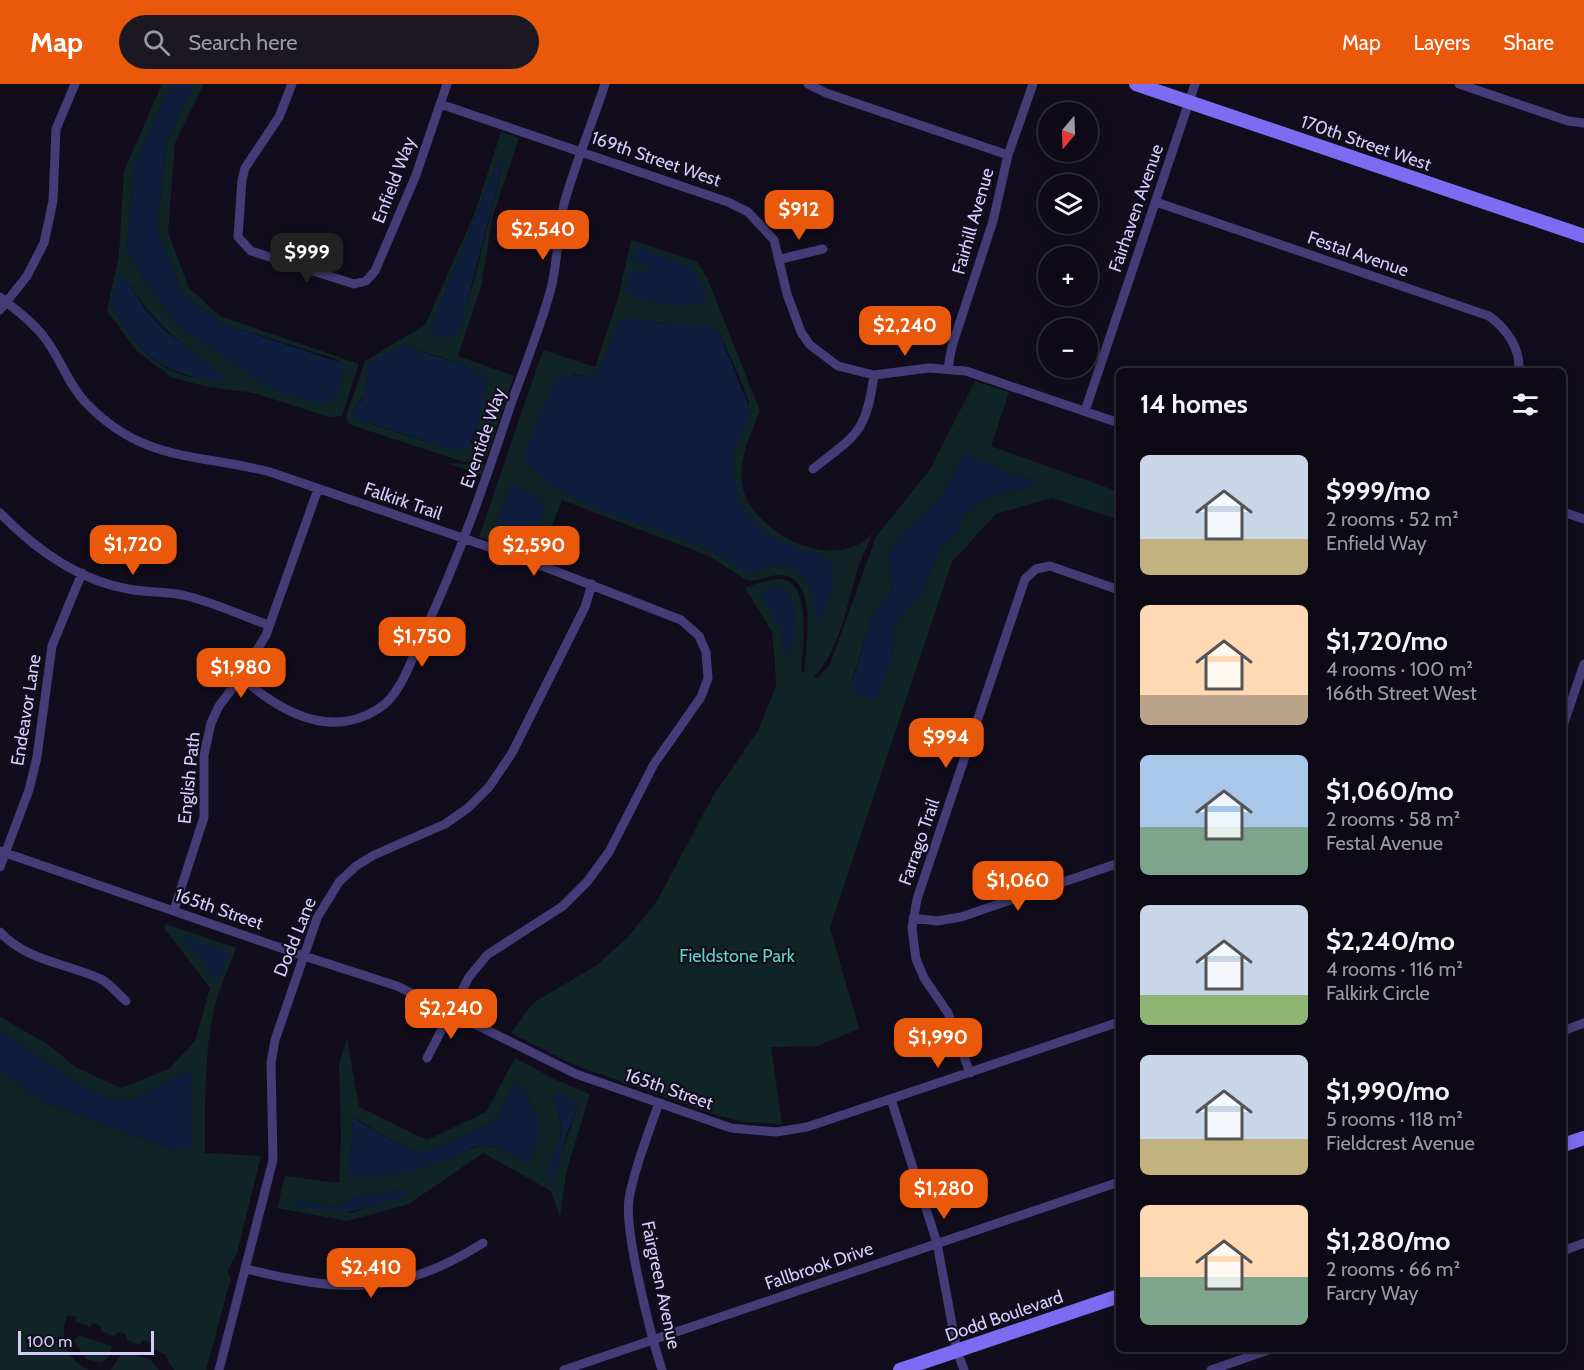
<!DOCTYPE html>
<html lang="en">
<head>
<meta charset="utf-8">
<style>
	:root { --surface:#0d0a15; --page:#1b1822; --text:#f1f3f6; --muted:#9a9aa0; --line:#2d2b34; --accent:#ea580c }
	body { margin:0; font-family:Cabin,sans-serif; background:var(--page); color:var(--text); height:100vh; display:flex; flex-direction:column; font-size:22px; white-space:nowrap }
	* { box-sizing:border-box; margin:0 }
	p { font-size:20px; color:var(--muted) }
	.icon { flex:none; width:33px; height:33px; fill:none; stroke:currentColor; stroke-width:2; stroke-linecap:round; stroke-linejoin:round }
	.map { position:relative; flex:1; overflow:hidden }
	.details { position:absolute; left:1116px; top:284px; width:450px; height:984px; display:flex; flex-direction:column; background:var(--surface); border-radius:9px; box-shadow:0 3px 15px #0003,0 0 0 2px var(--line) }
	.details>* { flex:none }
	.needle { width:39px; rotate:199deg }
	.tools { position:absolute; left:1038px; top:18px; display:grid; gap:12px }
	.tools a { display:grid; place-items:center; width:60px; height:60px; border-radius:50%; background:var(--surface); box-shadow:0 3px 15px #0003,0 0 0 2px var(--line); font-size:30px }
	.scale { position:absolute; left:18px; bottom:15px; width:136px; box-sizing:border-box; padding-left:6px; border:3px solid #d5ccfa; border-top:0; font-size:16px; line-height:21px; white-space:nowrap; color:#d5ccfa; -webkit-text-stroke:4px #110d1c; paint-order:stroke }
	.price { position:absolute; translate:-50% -51px; padding:0 14px; border-radius:12px; background:var(--accent); color:#fff; font-size:20px; line-height:39px; filter:drop-shadow(0 2px 3px #0008) }
	.price::after { content:''; position:absolute; left:50%; top:36px; width:18px; height:14px; margin-left:-9px; background:inherit; clip-path:polygon(0 0,100% 0,50% 100%) }
	.price.selected { background:#222; color:#fff }
	ul { padding:0; list-style:none }
	li { display:flex; align-items:center; gap:18px; height:150px; padding:0 24px }
	li span { display:grid; place-items:center; flex:none; width:168px; height:120px; border-radius:9px; color:#555 }
	li>.icon { margin-inline-start:auto }
	span .icon { width:72px; height:72px; fill:#fffc; stroke-width:1 }
	li b { font-size:26px }
	h2 { display:flex; justify-content:space-between; align-items:center; height:72px; padding:0 24px; font-size:26px }
	header { display:flex; align-items:center; gap:36px; box-sizing:border-box; height:84px; padding:0 30px; background:var(--accent); color:#fff }
	header strong { font-size:28px }
	nav { display:flex; gap:33px; margin-inline-start:auto; font-size:21px }
	.search { width:420px; height:54px; background:var(--page); display:flex; align-items:center; gap:15px; box-sizing:border-box; padding:0 21px; border-radius:33px; color:var(--muted); font-size:22px }
	.map>svg:first-child { display:block }
	.green { fill:#112425; fill-rule:evenodd }
	.water { fill:#101e3d }
	.lines { fill:none; stroke-linecap:round; stroke-linejoin:round }
	.street { stroke:#433c77; stroke-width:9 }
	.secondary { stroke:#7b6cf1; stroke-width:14 }
	.labels { text-anchor:middle; stroke-width:4.5; stroke-linejoin:round; paint-order:stroke }
	.street-label { font-size:18px; fill:#d5ccfa; stroke:#110d1c }
	.park-label { font-size:18px; fill:#60d2bf; stroke:#110d1c }
</style>
</head>
<body>
<header>
<strong>Map</strong>
<div class="search"><svg class="icon" aria-label="search" viewBox="0 0 24 24"><circle cx="10" cy="10" r="6"/><path d="M15 15l6 6"/></svg>Search here</div>
<nav><a>Map</a><a>Layers</a><a>Share</a></nav>
</header>
<div class="map">
<svg width="1584" height="1286" viewBox="0 0 1584 1286">
	<rect width="100%" height="100%" fill="#110d1c"/>
	<path class="green" d="M 162,0 L 171,0 L 134,83 L 127,164 L 142,193 L 174,237 L 186,248 L 345,283 L 336,275 L 221,239 L 187,213 L 180,204 L 157,144 L 166,57 L 195,0 L 204,0 L 175,59 L 168,148 L 189,204 L 220,232 L 359,280 L 342,332 L 329,333 L 254,309 L 208,303 L 171,293 L 137,267 L 107,227 L 119,171 L 124,87 ZM 130,201 C 155,241 189,267 228,294 C 216,294 202,295 191,293 C 153,286 128,252 111,220 Z
		M 501,48 L 519,54 L 493,131 L 481,203 L 458,272 L 514,292 L 486,375 L 464,378 L 354,342 L 348,339 L 346,332 L 365,277 L 425,241 L 474,131 ZM 499,74 L 504,76 L 474,197 L 457,250 L 433,239 ZM 414,265 C 434,271 474,280 488,296 L 472,359 L 427,358 L 362,337 L 353,325 C 363,315 368,305 366,290 Z
		M 631,156 L 697,178 L 707,194 L 760,327 C 750,352 734,383 745,411 C 763,454 837,489 873,449 C 868,460 862,472 858,484 C 847,520 840,565 814,593 L 818,594 L 830,580 L 876,453 L 931,384 L 975,297 L 1009,308 L 991,362 L 1119,408 L 1119,436 L 1052,414 L 996,430 L 952,478 L 830,844 L 859,945 L 817,962 L 771,963 L 782,1040 L 743,1038 L 716,1031 L 572,980 L 511,949 L 533,919 L 597,881 L 629,852 L 657,817 L 713,712 L 757,648 L 776,603 L 775,579 L 772,548 L 745,503 C 756,501 770,494 781,495 C 813,498 802,567 801,588 L 805,589 C 804,564 819,503 787,492 C 773,487 759,500 746,496 L 709,472 L 562,416 L 539,474 L 479,453 L 543,266 L 595,283 L 618,215 ZM 638,235 L 678,242 L 712,241 L 719,249 C 725,262 749,311 749,321 C 750,340 735,353 734,372 C 731,411 747,445 784,460 C 799,466 814,468 828,475 L 834,490 L 815,518 L 810,502 L 795,484 L 772,481 L 752,490 L 704,463 L 573,414 L 573,290 L 592,293 L 599,288 L 619,238 ZM 968,371 L 1013,392 L 1034,395 L 1031,403 L 997,411 L 978,419 L 964,432 L 954,452 L 941,460 L 922,509 L 908,523 L 895,542 L 892,574 L 852,596 L 874,528 L 892,506 L 888,470 L 908,443 L 938,417 L 962,375 ZM 510,403 L 544,417 L 542,431 L 496,438 ZM 782,502 L 795,529 L 791,571 L 783,566 L 782,547 L 768,504 Z
		M 447,379 L 484,381 L 481,391 Z
		M 166,840 L 236,864 C 229,884 219,905 214,925 C 204,972 205,1021 205,1069 L 261,1072 L 237,1169 L 227,1187 L 231,1194 L 206,1286 L 174,1286 L 164,1270 L 151,1264 L 151,1259 L 143,1256 L 139,1261 L 127,1256 L 126,1250 L 118,1248 L 114,1252 L 101,1247 L 101,1242 L 93,1239 L 90,1243 L 75,1237 L 76,1233 L 67,1231 C 59,1252 66,1277 89,1286 L 0,1286 L 0,987 L 46,1019 L 171,1065 L 183,989 C 166,998 147,1011 129,1016 C 100,1025 28,962 0,947 L 0,933 L 47,960 L 77,984 L 121,1004 L 169,985 L 195,957 L 210,904 L 164,844 Z
		M 347,955 L 359,1023 L 427,1056 L 486,1028 L 515,974 L 556,996 L 590,1010 L 566,1089 L 560,1134 L 551,1107 L 483,1069 L 409,1120 L 347,1137 L 277,1124 L 285,1092 L 339,1099 L 341,1052 L 339,980 ZM 514,999 L 519,999 C 540,1030 544,1045 529,1079 L 502,1065 L 482,1061 L 433,1080 L 402,1088 L 366,1092 L 349,1081 L 353,1052 L 352,1032 L 405,1064 L 418,1067 L 429,1067 L 492,1039 L 499,1032 ZM 553,1014 L 579,1019 L 556,1086 L 550,1087 C 560,1060 567,1041 553,1014 ZM 402,1106 L 407,1108 L 351,1129 L 299,1116 L 336,1123 L 354,1114 Z
		M 78,1251 L 112,1262 L 109,1273 L 102,1279 L 86,1275 L 74,1257 Z
		M 123,1267 L 151,1276 L 159,1286 L 111,1286 Z"/>
	<path class="water" d="M 171,0 L 195,0 L 166,57 L 157,144 L 180,204 L 187,213 L 221,239 L 342,279 L 345,283 C 341,297 338,318 322,321 L 267,303 L 186,248 L 174,237 L 142,193 L 127,164 L 134,83 Z
		M 499,74 L 504,76 L 464,230 L 457,250 L 450,255 L 441,253 L 432,247 L 433,239 Z
		M 639,165 L 691,182 L 706,211 L 705,219 C 683,224 644,220 625,208 L 629,186 L 647,188 L 652,186 L 633,177 L 633,169 Z
		M 122,190 L 146,226 L 165,247 L 228,294 L 226,296 C 167,296 138,270 111,220 L 118,192 Z
		M 633,232 L 662,240 L 713,241 L 719,249 L 751,328 C 747,340 740,350 736,362 C 733,371 734,380 735,389 C 737,429 760,453 798,464 C 808,467 826,469 831,479 C 840,498 826,523 819,541 L 810,502 L 795,484 L 772,481 L 752,490 L 745,488 C 731,479 717,468 701,462 C 654,443 553,419 525,377 L 524,369 L 554,299 C 567,289 577,291 592,293 L 599,288 L 619,238 Z
		M 407,259 C 429,277 468,273 488,296 L 479,337 L 468,364 L 453,366 L 354,334 L 353,325 L 362,316 L 367,299 L 366,290 L 371,277 Z
		M 968,370 L 1013,392 L 1034,395 L 1036,398 L 1031,403 L 997,411 L 978,419 L 964,432 L 954,452 L 941,460 L 922,509 L 908,523 L 895,542 L 892,574 L 876,616 L 856,612 L 850,605 L 874,528 L 892,506 L 888,470 L 908,443 L 938,417 L 962,375 Z
		M 516,401 L 544,417 C 546,428 538,445 528,450 L 496,439 L 510,403 Z
		M 782,502 C 801,519 794,549 791,571 L 783,566 L 782,547 L 761,511 L 768,504 Z
		M 184,852 L 229,867 L 219,898 L 183,854 Z
		M 0,947 C 28,962 100,1025 129,1016 C 148,1011 166,998 183,989 L 192,989 L 191,1065 L 171,1065 L 46,1019 L 0,987 Z
		M 514,999 L 519,999 C 540,1031 545,1044 529,1080 C 515,1072 498,1061 482,1061 C 473,1062 464,1069 456,1072 C 424,1084 382,1099 348,1091 L 353,1052 L 352,1030 L 357,1036 L 405,1064 L 418,1067 L 429,1067 L 492,1039 L 499,1032 Z
		M 556,1007 L 579,1019 L 567,1050 L 554,1097 L 550,1098 C 543,1071 576,1058 553,1014 Z
		M 402,1106 L 407,1108 L 405,1113 L 344,1129 L 293,1121 L 299,1116 L 336,1123 L 354,1114 Z"/>
	<g class="lines">
		<path class="street" d="M 292,0 L 279,33 L 245,84 L 242,96 L 238,153 L 251,167 L 354,200 L 366,197 L 375,187 L 416,91 L 447,0
			M 808,0 L 826,9 L 1008,71
			M 1459,0 L 1568,37 L 1584,39
			M 440,20 L 728,118 L 748,128 L 774,156 L 787,210 L 801,248 L 810,261 L 838,282 L 874,291 L 929,284 L 966,287 L 1119,339
			M 1156,118 L 1489,232 C 1507,245 1520,264 1519,286
			M 781,175 L 823,165
			M 0,213 C 15,225 32,237 44,253 C 60,273 67,299 86,319 C 144,379 197,369 270,388 L 527,476 L 681,536 L 699,552 L 706,568 L 708,594 L 701,613 L 654,680 L 609,768 L 587,798 L 563,822 L 487,871 L 469,893 L 427,974
			M 0,226 L 27,192 L 44,159 L 53,117 L 56,45 L 75,0
			M 948,284 L 952,262 L 993,137 L 1008,71 L 1033,0
			M 1085,327 L 1195,0
			M 813,385 C 857,350 866,349 874,291
			M 1563,428 L 1584,435
			M 0,429 C 35,465 77,496 128,505 C 147,509 168,507 187,512 C 215,519 242,532 269,541
			M 241,593 C 279,627 329,656 378,625 C 402,610 412,573 424,548 C 459,474 485,398 511,320 C 525,282 540,244 551,205 C 558,177 557,148 564,120 C 575,80 592,40 605,0
			M 1563,642 L 1584,580
			M 0,767 L 304,872 L 397,902 L 576,990 L 731,1044 L 776,1048 L 807,1043 L 1119,938
			M 0,783 L 29,706 L 37,673 L 52,562 L 82,489
			M 174,826 L 204,733 L 204,671 L 211,639 L 219,622 L 241,593 L 266,551 L 318,405
			M 913,834 L 937,837 L 961,833 L 1119,779
			M 0,848 C 27,877 66,879 101,895 C 110,900 118,910 126,917
			M 1563,947 L 1584,939
			M 970,989 L 948,929 L 924,894 L 916,875 L 912,844 L 917,815 L 1025,495 L 1036,485 L 1050,482 L 1119,506
			M 891,1015 L 937,1159 L 957,1267 L 964,1286
			M 659,1019 C 648,1050 635,1083 629,1115 C 624,1147 651,1252 662,1286
			M 1563,1167 L 1584,1159
			M 246,1185 C 341,1208 398,1213 483,1159
			M 219,1286 L 273,1076 L 271,979 L 275,956 L 317,834 L 339,798 L 356,782 L 374,771 L 445,740 L 468,724 L 489,703 L 512,669 L 585,523 L 592,500
			M 564,1286 L 1119,1098
			M 1211,1286 L 1274,1264"/>
		<path class="secondary" d="M 1136,0 L 1584,152
			M 1563,1061 L 1584,1054
			M 900,1286 L 1119,1212"/>
	</g>
	<g class="labels">
		<g class="street-label">
			<text transform="translate(1366 59) rotate(19)" y="6">170th Street West</text>
			<text transform="translate(656 75) rotate(19)" y="6">169th Street West</text>
			<text transform="translate(394 96) rotate(-69)" y="6">Enfield Way</text>
			<text transform="translate(1136 124) rotate(-71)" y="6">Fairhaven Avenue</text>
			<text transform="translate(973 137) rotate(-74)" y="6">Fairhill Avenue</text>
			<text transform="translate(1358 170) rotate(19)" y="6">Festal Avenue</text>
			<text transform="translate(483 354) rotate(-71)" y="6">Eventide Way</text>
			<text transform="translate(403 417) rotate(19)" y="6">Falkirk Trail</text>
			<text transform="translate(26 626) rotate(-81)" y="6">Endeavor Lane</text>
			<text transform="translate(189 694) rotate(-84)" y="6">English Path</text>
			<text transform="translate(919 758) rotate(-71)" y="6">Farrago Trail</text>
			<text transform="translate(219 825) rotate(19)" y="6">165th Street</text>
			<text transform="translate(295 853) rotate(-68)" y="6">Dodd Lane</text>
			<text transform="translate(669 1005) rotate(19)" y="6">165th Street</text>
			<text transform="translate(819 1182) rotate(-19)" y="6">Fallbrook Drive</text>
			<text transform="translate(661 1201) rotate(78)" y="6">Fairgreen Avenue</text>
			<text transform="translate(1004 1232) rotate(-19)" y="6">Dodd Boulevard</text>
		</g>
		<g class="park-label">
			<text x="737" y="878">Fieldstone Park</text>
		</g>
	</g>
</svg>
<div class="tools">
<a><svg class="needle" viewBox="-14 -14 28 28"><path d="M0-13l5 13h-10z" fill="#e53935"/><path d="M0 13l5-13h-10z" fill="#9a9aa0"/></svg></a>
<a><svg class="icon" aria-label="layers" viewBox="0 0 24 24"><path d="M12 4l9 5-9 5-9-5zM3 14l9 5 9-5"/></svg></a>
<a>+</a>
<a>−</a>
</div>
<div class="scale">100 m</div>
<b class="price" style="left:799px;top:157px">$912</b>
<b class="price" style="left:543px;top:177px">$2,540</b>
<b class="price selected" style="left:307px;top:200px">$999</b>
<b class="price" style="left:905px;top:273px">$2,240</b>
<b class="price" style="left:133px;top:492px">$1,720</b>
<b class="price" style="left:534px;top:493px">$2,590</b>
<b class="price" style="left:422px;top:584px">$1,750</b>
<b class="price" style="left:241px;top:615px">$1,980</b>
<b class="price" style="left:946px;top:685px">$994</b>
<b class="price" style="left:1018px;top:828px">$1,060</b>
<b class="price" style="left:451px;top:956px">$2,240</b>
<b class="price" style="left:938px;top:985px">$1,990</b>
<b class="price" style="left:944px;top:1136px">$1,280</b>
<b class="price" style="left:371px;top:1215px">$2,410</b>
<section class="details">
<h2>14 homes<svg class="icon" aria-label="filters" viewBox="0 0 24 24"><path d="M4 7h16M4 17h16"/><circle cx="9" cy="7" r="2"/><circle cx="15" cy="17" r="2"/></svg></h2>
<ul>
<li><span style="background:linear-gradient(#c9d6e8 70%,#c2b280 0)"><svg class="icon" aria-label="home" viewBox="0 0 24 24"><path d="M3 11l9-7 9 7M6 9v11h12V9"/></svg></span><div><b>$999/mo</b><p>2 rooms · 52 m²</p><p>Enfield Way</p></div></li>
<li><span style="background:linear-gradient(#ffd9b3 75%,#b9a48a 0)"><svg class="icon" aria-label="home" viewBox="0 0 24 24"><path d="M3 11l9-7 9 7M6 9v11h12V9"/></svg></span><div><b>$1,720/mo</b><p>4 rooms · 100 m²</p><p>166th Street West</p></div></li>
<li><span style="background:linear-gradient(#a9c7e8 60%,#7fa58c 0)"><svg class="icon" aria-label="home" viewBox="0 0 24 24"><path d="M3 11l9-7 9 7M6 9v11h12V9"/></svg></span><div><b>$1,060/mo</b><p>2 rooms · 58 m²</p><p>Festal Avenue</p></div></li>
<li><span style="background:linear-gradient(#c9d6e8 75%,#8fb573 0)"><svg class="icon" aria-label="home" viewBox="0 0 24 24"><path d="M3 11l9-7 9 7M6 9v11h12V9"/></svg></span><div><b>$2,240/mo</b><p>4 rooms · 116 m²</p><p>Falkirk Circle</p></div></li>
<li><span style="background:linear-gradient(#c9d6e8 70%,#c2b280 0)"><svg class="icon" aria-label="home" viewBox="0 0 24 24"><path d="M3 11l9-7 9 7M6 9v11h12V9"/></svg></span><div><b>$1,990/mo</b><p>5 rooms · 118 m²</p><p>Fieldcrest Avenue</p></div></li>
<li><span style="background:linear-gradient(#ffd9b3 60%,#7fa58c 0)"><svg class="icon" aria-label="home" viewBox="0 0 24 24"><path d="M3 11l9-7 9 7M6 9v11h12V9"/></svg></span><div><b>$1,280/mo</b><p>2 rooms · 66 m²</p><p>Farcry Way</p></div></li>
</ul>
</section>
</div>
</body>
</html>
